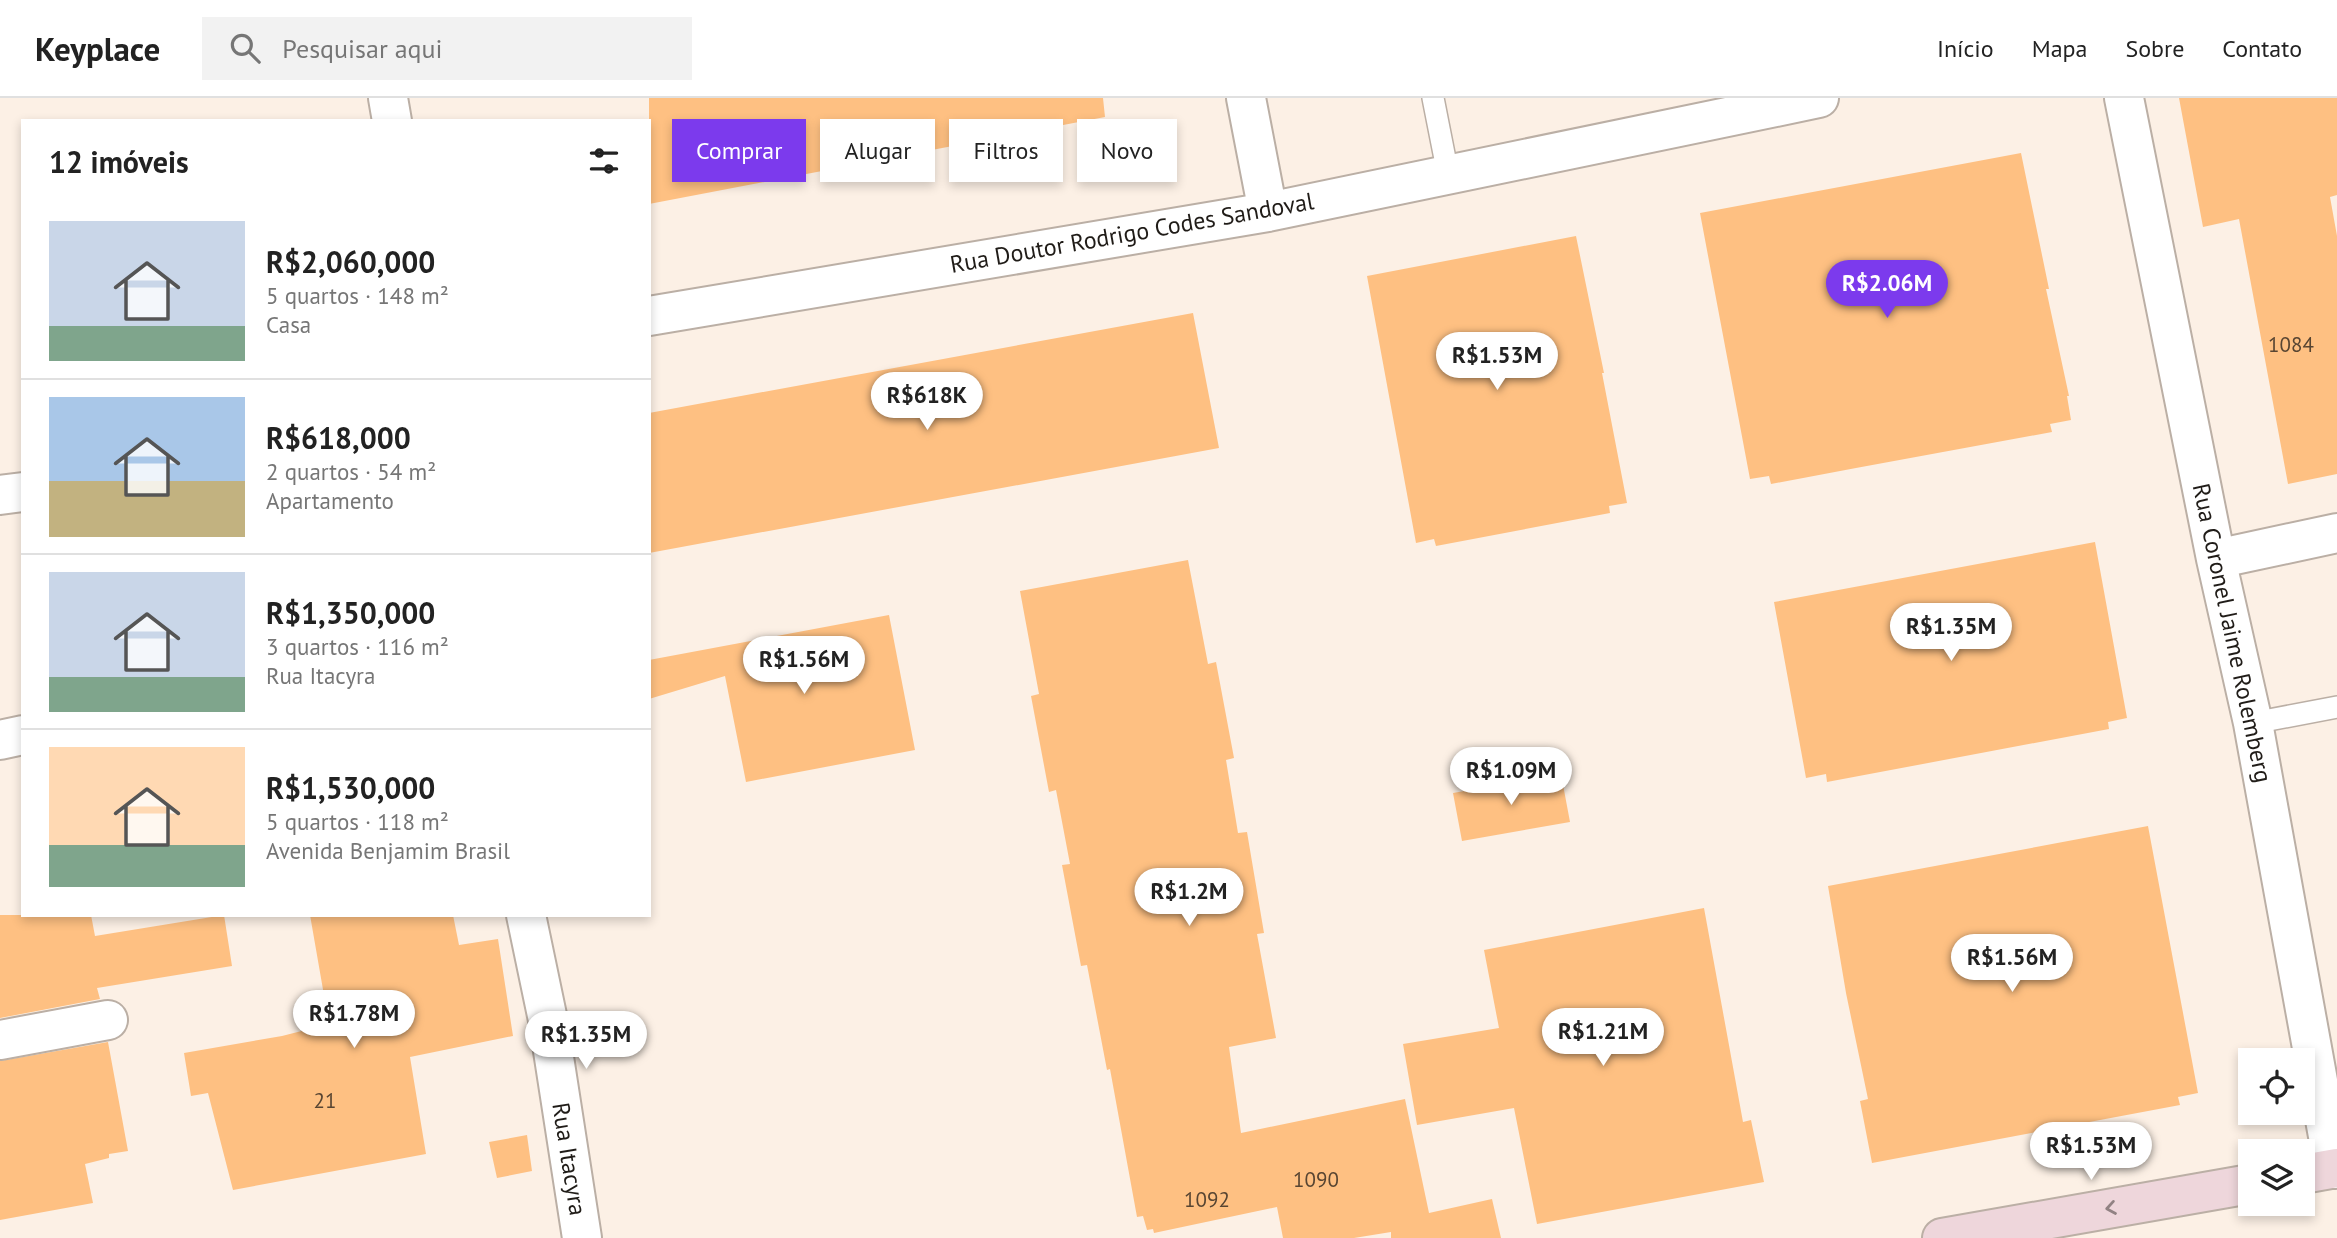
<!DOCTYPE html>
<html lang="pt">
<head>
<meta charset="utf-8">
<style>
	:root { --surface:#fff; --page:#f2f2f2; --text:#222; --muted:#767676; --line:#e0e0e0; --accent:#7c3aed }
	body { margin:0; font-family:"PT Sans",sans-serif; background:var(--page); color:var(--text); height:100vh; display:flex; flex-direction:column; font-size:26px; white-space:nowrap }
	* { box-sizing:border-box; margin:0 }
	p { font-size:23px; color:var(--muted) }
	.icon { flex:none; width:38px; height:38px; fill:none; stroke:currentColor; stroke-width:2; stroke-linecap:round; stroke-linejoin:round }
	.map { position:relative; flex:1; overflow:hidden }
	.sheet { position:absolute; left:21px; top:21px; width:630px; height:798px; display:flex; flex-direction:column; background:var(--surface); border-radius:0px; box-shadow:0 4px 10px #0003 }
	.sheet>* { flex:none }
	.hud { position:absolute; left:672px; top:21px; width:665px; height:63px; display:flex; gap:14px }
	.fabs { position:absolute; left:2238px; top:950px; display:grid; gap:14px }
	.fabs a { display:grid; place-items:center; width:77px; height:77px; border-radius:0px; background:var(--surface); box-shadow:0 4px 10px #0003; font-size:35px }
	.price { position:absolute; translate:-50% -60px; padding:0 16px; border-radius:24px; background:#fff; color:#222; font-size:23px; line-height:46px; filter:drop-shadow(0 2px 4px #0008) }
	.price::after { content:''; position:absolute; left:50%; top:42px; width:21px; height:16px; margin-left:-10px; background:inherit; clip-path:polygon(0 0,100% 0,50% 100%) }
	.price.current { background:var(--accent); color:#fff }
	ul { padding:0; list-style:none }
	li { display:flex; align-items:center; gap:21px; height:175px; padding:0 28px }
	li+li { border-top:2px solid var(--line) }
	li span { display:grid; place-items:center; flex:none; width:196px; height:140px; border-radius:0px; color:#555 }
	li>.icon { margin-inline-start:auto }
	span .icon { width:84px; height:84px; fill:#fffc; stroke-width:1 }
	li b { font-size:30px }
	h2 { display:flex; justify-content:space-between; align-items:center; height:84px; padding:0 28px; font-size:30px }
	.chip { padding:0 24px; border-radius:0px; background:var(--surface); box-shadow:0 4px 10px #0003; font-size:24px; line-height:63px }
	.chip.current { background:var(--accent); color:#fff }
	header { display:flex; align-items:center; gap:42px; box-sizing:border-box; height:98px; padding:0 35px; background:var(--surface); border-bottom:2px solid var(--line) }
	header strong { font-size:33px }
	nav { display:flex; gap:38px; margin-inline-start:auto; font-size:24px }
	.search { width:490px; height:63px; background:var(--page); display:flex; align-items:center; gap:18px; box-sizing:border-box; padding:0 24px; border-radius:0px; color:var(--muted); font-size:26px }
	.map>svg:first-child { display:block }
	.building { fill:#fec082 }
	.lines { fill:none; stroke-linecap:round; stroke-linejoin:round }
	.service-casing { stroke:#bbafa5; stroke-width:24 }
	.minor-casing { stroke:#bbafa5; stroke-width:42 }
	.secondary-casing { stroke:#bbafa5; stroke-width:42 }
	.service { stroke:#fff; stroke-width:21 }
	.minor { stroke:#fff; stroke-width:38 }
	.secondary { stroke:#eed6db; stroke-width:38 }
	.oneway { stroke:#918283 }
	.labels { text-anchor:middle; stroke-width:5; stroke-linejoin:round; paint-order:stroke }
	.number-label { font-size:21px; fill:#584532 }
	.street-label { font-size:24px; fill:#201c18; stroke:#fff }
</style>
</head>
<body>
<header>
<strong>Keyplace</strong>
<div class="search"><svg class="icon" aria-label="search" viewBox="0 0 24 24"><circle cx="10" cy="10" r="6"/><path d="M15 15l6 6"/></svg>Pesquisar aqui</div>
<nav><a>Início</a><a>Mapa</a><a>Sobre</a><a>Contato</a></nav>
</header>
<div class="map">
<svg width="2337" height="1140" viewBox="0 0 2337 1140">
	<rect width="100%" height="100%" fill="#fcf0e5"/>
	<path class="building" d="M 649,0 L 1103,0 L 1105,19 L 649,106 Z
		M 2179,0 L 2337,0 L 2337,97 L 2330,99 L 2337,138 L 2337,376 L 2288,386 L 2239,121 L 2203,129 Z
		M 2021,55 L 2049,191 L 2046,191 L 2069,298 L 2067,298 L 2071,322 L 2050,326 L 2052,334 L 1856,370 L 1771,386 L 1769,378 L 1750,381 L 1700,115 Z
		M 1576,138 L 1604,275 L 1602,275 L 1627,405 L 1609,408 L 1610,415 L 1436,448 L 1434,441 L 1416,445 L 1367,178 Z
		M 1193,215 L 1219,350 L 649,455 L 649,315 Z
		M 2095,444 L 2127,620 L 2108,624 L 2109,631 L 1827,684 L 1826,676 L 1806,680 L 1774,504 Z
		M 1188,462 L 1208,566 L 1216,564 L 1234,660 L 1226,662 L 1238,735 L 1247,734 L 1264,835 L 1257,836 L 1276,940 L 1229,949 L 1241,1035 L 1405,1001 L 1429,1115 L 1492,1101 L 1501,1140 L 1391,1140 L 1391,1134 L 1354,1140 L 1283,1140 L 1277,1109 L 1154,1135 L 1153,1131 L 1147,1132 L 1143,1118 L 1137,1119 L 1110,971 L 1107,972 L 1087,867 L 1081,868 L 1062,767 L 1070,766 L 1056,692 L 1049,694 L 1031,598 L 1039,596 L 1020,493 Z
		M 889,517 L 915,652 L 746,684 L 725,578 L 649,601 L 649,562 Z
		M 1561,676 L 1570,724 L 1462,743 L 1453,695 Z
		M 2148,728 L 2198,995 L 2178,999 L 2180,1007 L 1872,1065 L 1860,1003 L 1868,1001 L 1846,895 L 1828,788 Z
		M 1704,810 L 1743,1024 L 1751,1022 L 1764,1084 L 1537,1126 L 1514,1010 L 1417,1027 L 1403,946 L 1499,930 L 1484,852 Z
		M 0,817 L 91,817 L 95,838 L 224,817 L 232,868 L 97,890 L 100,901 L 0,920 Z
		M 310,817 L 453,817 L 459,847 L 498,841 L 513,938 L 410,959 L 426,1056 L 233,1092 L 208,995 L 191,998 L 184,955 L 282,938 L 329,926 Z
		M 108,944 L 128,1053 L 109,1056 L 109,1060 L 85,1066 L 93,1105 L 0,1122 L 0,963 Z
		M 527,1037 L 532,1073 L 497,1080 L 489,1044 Z"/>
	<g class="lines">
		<defs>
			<path id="service" d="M 1433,0 L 1448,76
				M 2253,625 L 2337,609"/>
			<path id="minor" d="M 388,0 L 392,23
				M 1246,0 L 1268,114
				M 2124,0 L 2216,461 L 2253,625 L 2334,1071
				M 649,218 L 1268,114 L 1819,0
				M 0,397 L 23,394
				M 2216,461 L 2337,435
				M 0,642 L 23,637
				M 526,817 L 549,927 L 582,1140
				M 0,942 L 108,922"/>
			<path id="secondary" d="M 2303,1076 L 2337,1070
				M 1942,1140 L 2250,1086"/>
		</defs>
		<use href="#service" class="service-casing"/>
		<use href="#minor" class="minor-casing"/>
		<use href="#secondary" class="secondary-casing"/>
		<use href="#service" class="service"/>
		<use href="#minor" class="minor"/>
		<use href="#secondary" class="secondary"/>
	</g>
	<defs><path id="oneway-chevron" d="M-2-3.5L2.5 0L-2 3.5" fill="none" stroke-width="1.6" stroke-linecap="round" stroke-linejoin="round" transform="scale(1.75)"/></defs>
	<use class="oneway" href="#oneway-chevron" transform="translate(2111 1110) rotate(170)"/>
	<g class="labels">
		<g class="number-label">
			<text x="2291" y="254">1084</text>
			<text x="325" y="1010">21</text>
			<text x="1316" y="1089">1090</text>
			<text x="1207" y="1109">1092</text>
		</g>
		<g class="street-label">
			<text transform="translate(1132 135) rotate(-10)" y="8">Rua Doutor Rodrigo Codes Sandoval</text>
			<text transform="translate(2232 535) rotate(78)" y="8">Rua Coronel Jaime Rolemberg</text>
			<text transform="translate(569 1061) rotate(81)" y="8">Rua Itacyra</text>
		</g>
	</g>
</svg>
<div class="fabs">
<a><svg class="icon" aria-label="locate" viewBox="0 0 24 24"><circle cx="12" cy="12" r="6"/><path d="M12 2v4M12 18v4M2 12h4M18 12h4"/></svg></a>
<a><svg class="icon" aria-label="layers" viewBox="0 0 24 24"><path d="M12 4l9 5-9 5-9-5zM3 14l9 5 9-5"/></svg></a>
</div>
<b class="price current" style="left:1887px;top:222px">R$2.06M</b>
<b class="price" style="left:1497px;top:294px">R$1.53M</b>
<b class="price" style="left:927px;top:334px">R$618K</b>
<b class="price" style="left:1951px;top:565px">R$1.35M</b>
<b class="price" style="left:804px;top:598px">R$1.56M</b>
<b class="price" style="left:1511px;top:709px">R$1.09M</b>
<b class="price" style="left:1189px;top:830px">R$1.2M</b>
<b class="price" style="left:2012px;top:896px">R$1.56M</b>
<b class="price" style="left:354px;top:952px">R$1.78M</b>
<b class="price" style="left:1603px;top:970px">R$1.21M</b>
<b class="price" style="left:586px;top:973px">R$1.35M</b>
<b class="price" style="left:2091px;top:1084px">R$1.53M</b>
<div class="hud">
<a class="chip current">Comprar</a>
<a class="chip">Alugar</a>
<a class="chip">Filtros</a>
<a class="chip">Novo</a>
</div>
<section class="sheet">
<h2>12 imóveis<svg class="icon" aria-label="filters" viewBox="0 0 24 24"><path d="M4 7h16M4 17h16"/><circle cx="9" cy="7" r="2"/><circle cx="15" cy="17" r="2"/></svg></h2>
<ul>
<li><span style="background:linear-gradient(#c9d6e8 75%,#7fa58c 0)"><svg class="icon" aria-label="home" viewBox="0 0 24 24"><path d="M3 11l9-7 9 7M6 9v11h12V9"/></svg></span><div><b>R$2,060,000</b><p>5 quartos · 148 m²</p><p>Casa</p></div></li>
<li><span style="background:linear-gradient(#a9c7e8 60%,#c2b280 0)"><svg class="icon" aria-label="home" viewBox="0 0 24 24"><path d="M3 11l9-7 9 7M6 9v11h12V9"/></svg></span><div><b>R$618,000</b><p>2 quartos · 54 m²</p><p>Apartamento</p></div></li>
<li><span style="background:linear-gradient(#c9d6e8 75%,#7fa58c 0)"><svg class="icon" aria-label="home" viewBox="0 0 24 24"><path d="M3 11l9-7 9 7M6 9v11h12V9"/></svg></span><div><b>R$1,350,000</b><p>3 quartos · 116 m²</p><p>Rua Itacyra</p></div></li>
<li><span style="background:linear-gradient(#ffd9b3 70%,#7fa58c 0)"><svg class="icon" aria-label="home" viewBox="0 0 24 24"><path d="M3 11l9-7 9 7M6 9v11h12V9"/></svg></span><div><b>R$1,530,000</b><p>5 quartos · 118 m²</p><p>Avenida Benjamim Brasil</p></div></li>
</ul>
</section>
</div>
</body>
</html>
